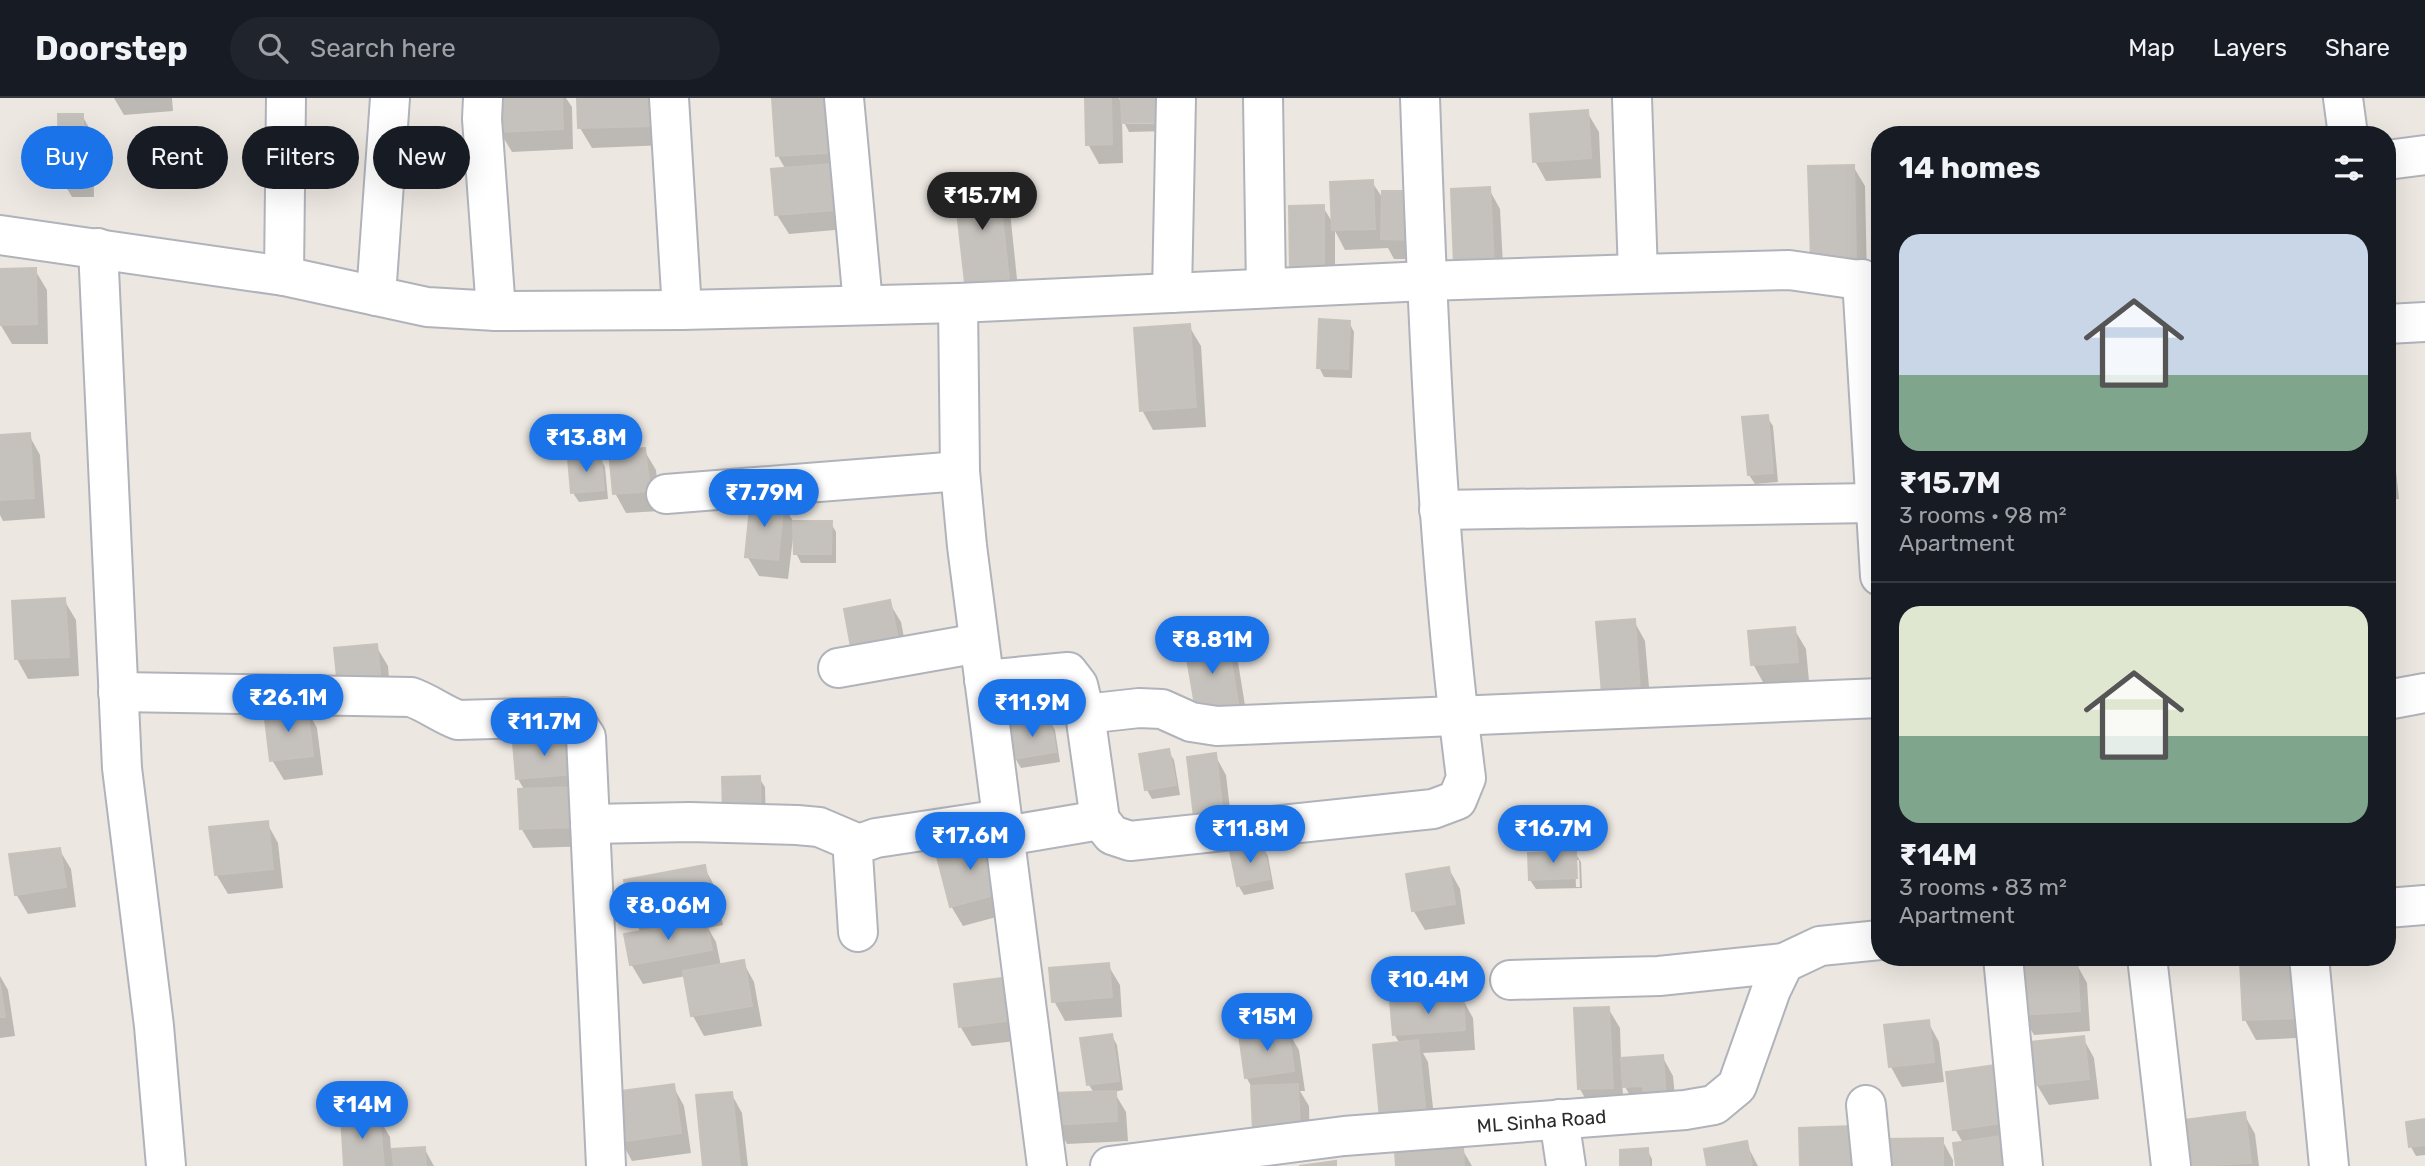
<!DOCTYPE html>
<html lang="en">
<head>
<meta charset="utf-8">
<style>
	:root { --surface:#171b24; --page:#20242c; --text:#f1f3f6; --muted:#9ea1a6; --line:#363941; --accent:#1a73e8 }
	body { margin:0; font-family:Rubik,sans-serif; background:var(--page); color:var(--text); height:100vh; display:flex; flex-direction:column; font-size:26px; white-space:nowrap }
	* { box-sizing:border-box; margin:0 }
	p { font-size:23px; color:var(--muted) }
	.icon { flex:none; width:38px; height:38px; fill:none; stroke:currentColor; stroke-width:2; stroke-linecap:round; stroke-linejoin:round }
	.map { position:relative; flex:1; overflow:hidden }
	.details { position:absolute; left:1871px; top:28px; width:525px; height:840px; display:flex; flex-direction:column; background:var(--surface); border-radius:28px; box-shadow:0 7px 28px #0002 }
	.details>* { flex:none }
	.guide { position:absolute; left:21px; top:28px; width:665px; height:63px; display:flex; gap:14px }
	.price { position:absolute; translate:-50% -60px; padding:0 16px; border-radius:24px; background:var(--accent); color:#fff; font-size:23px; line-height:46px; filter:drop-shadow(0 2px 4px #0008) }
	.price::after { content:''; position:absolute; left:50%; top:42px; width:21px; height:16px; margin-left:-10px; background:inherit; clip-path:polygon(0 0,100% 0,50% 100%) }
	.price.active { background:#222; color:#fff }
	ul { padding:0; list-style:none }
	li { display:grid; align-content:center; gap:14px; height:371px; padding:0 28px }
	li+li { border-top:2px solid var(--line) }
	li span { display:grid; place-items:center; height:217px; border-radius:21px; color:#555 }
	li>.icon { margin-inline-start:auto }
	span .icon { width:126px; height:126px; fill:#fffc; stroke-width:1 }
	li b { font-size:30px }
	h2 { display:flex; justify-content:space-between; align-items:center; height:84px; padding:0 28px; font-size:30px }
	.chip { padding:0 24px; border-radius:32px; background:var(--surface); box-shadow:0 7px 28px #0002; font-size:24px; line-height:63px }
	.chip.active { background:var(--accent); color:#fff }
	header { display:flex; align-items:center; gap:42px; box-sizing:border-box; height:98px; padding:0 35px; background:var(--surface); border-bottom:2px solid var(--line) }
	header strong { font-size:33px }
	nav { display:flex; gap:38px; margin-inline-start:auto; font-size:24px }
	.search { width:490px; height:63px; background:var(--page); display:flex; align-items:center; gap:18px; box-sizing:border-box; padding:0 24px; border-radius:38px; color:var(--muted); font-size:26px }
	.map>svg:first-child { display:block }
	.shadow { fill:#0003; fill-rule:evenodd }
	.building { fill:#c5c1bc; stroke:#c7c2ba; stroke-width:2 }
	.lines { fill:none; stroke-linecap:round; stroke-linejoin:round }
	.minor-casing { stroke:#b1b3bb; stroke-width:42 }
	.minor { stroke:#fff; stroke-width:38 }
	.labels { text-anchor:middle; stroke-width:6; stroke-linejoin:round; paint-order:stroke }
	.street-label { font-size:19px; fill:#2c2c2c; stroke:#fff }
</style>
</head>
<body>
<header>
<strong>Doorstep</strong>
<div class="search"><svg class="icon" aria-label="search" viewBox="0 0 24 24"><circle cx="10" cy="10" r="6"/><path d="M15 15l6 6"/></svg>Search here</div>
<nav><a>Map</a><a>Layers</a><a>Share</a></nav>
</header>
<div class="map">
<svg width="2425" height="1068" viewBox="0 0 2425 1068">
	<rect width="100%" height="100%" fill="#ece7e1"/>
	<path class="shadow" d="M 114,0 L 172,0 L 173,13 L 124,17 Z
		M 499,0 L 566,0 L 572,9 L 573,51 L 512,54 L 500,34 Z
		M 579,0 L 666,0 L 667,47 L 592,50 L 580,30 Z
		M 774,0 L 848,0 L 858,130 L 789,136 L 777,117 L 786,72 L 778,58 Z
		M 1086,0 L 1119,0 L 1123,7 L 1123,0 L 1126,26 L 1167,25 L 1167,33 L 1129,34 L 1122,20 L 1123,65 L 1099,66 L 1088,46 Z
		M 1587,14 L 1599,34 L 1601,80 L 1546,83 L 1535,63 Z
		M 82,17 L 93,37 L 94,99 L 72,99 L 60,79 Z
		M 1853,68 L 1865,88 L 1867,182 L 1824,183 Z
		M 997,84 L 1009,104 L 1019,200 L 978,204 L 966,184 Z
		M 1372,84 L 1423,161 L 1394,161 L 1388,150 L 1345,152 L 1335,133 L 1335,195 L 1303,195 L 1323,109 L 1334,127 Z
		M 1489,91 L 1500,111 L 1504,186 L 1468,187 Z
		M 35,172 L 47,192 L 48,246 L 12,246 L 0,226 L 0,173 Z
		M 1349,224 L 1354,234 L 1352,280 L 1324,279 L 1319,269 Z
		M 1189,228 L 1201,248 L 1206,329 L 1153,332 L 1142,312 Z
		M 2387,270 L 2395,333 L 2387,334 Z
		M 1767,319 L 1773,328 L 1778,384 L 1755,386 L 1749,377 Z
		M 2387,335 L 2393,346 L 2399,401 L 2387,402 Z
		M 29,337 L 40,357 L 45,420 L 3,423 L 0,417 L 0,339 Z
		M 644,352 L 656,372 L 660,413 L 626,415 L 615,395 Z
		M 600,360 L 605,369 L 608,401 L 579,404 L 573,395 Z
		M 783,405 L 794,425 L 831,425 L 836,434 L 836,465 L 801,465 L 796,455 L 795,440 L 793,440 L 788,481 L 759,478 L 747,458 Z
		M 64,502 L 76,522 L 79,578 L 28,581 L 17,561 Z
		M 889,504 L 901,524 L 910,570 L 866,579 Z
		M 1634,523 L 1645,543 L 1651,612 L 1598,526 Z
		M 1794,531 L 1806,551 L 1809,583 L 1764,586 L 1753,566 Z
		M 1226,538 L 1237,558 L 1249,632 L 1210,638 Z
		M 2387,543 L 2394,577 L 2387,578 Z
		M 376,548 L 388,568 L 391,604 L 351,608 Z
		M 306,610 L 317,630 L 323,677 L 284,682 L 272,662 Z
		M 1049,622 L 1055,632 L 1060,664 L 1021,670 L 1015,660 Z
		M 570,641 L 592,748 L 533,750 L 521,730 L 525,693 L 518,681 L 515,646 Z
		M 1168,653 L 1174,662 L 1180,697 L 1152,701 L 1147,692 Z
		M 1215,657 L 1226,677 L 1234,745 L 1208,748 Z
		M 759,680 L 765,689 L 766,726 L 730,728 Z
		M 267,725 L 278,745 L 283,790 L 228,796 L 216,776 Z
		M 1262,748 L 1268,758 L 1274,791 L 1244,797 L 1238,787 Z
		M 59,751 L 71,771 L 76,809 L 28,816 L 16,796 Z
		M 1575,755 L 1581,764 L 1582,790 L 1536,791 L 1530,782 ZM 1575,762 L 1579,762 L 1580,789 L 1576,789 Z
		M 938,756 L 1015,814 L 963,828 L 951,808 Z
		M 704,769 L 715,789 L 723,827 L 708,830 L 716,844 L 721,868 L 743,864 L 754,884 L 762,928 L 704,938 L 693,918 L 686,878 L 643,886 L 631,866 L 641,835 L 634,822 L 626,783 Z
		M 1449,771 L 1460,791 L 1465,826 L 1425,832 L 1413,812 Z
		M 2302,864 L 2316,939 L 2256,942 L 2245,922 Z
		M 2076,865 L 2087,885 L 2090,933 L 2034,937 L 2022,917 Z
		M 1108,867 L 1120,887 L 1122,919 L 1065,923 L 1054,903 Z
		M 0,878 L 8,892 L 15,938 L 0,940 Z
		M 1028,900 L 1033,941 L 972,948 L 960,928 Z
		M 1462,900 L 1473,920 L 1475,952 L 1423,955 L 1428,964 L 1436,1037 L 1375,949 L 1400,946 L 1394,936 Z
		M 1608,910 L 1620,930 L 1621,961 L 1662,958 L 1673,978 L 1677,1020 L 1637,1009 L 1622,984 L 1624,1010 L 1591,1011 L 1580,991 Z
		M 1928,924 L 1939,944 L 1944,984 L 1902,989 L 1891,969 Z
		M 1287,932 L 1299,952 L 1305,993 L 1300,993 L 1309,1008 L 1310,1052 L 1253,991 L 1246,979 Z
		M 1112,938 L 1117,947 L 1123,992 L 1114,994 L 1126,1014 L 1128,1043 L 1067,1046 L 1056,1026 L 1094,995 L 1089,987 Z
		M 2083,940 L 2094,960 L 2099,1001 L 2049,1007 L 2037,987 Z
		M 1995,969 L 2013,1045 L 1958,1068 L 1963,1045 L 1955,1031 Z
		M 673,988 L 684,1008 L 691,1055 L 632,1063 L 621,1043 Z
		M 731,995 L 742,1015 L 748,1068 L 705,1068 Z
		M 2244,1016 L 2255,1036 L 2259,1068 L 2191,1068 L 2185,1023 Z
		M 378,1019 L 390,1039 L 391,1052 L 424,1050 L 434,1068 L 346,1068 Z
		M 2425,1023 L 2425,1057 L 2416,1058 L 2411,1049 Z
		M 1942,1042 L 1953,1062 L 1953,1068 L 1890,1068 Z
		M 1746,1045 L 1758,1068 L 1709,1068 Z
		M 1462,1051 L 1472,1068 L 1398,1068 Z
		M 1647,1052 L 1652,1061 L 1652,1068 L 1622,1068 Z"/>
	<path class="building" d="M 497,0 L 562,0 L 563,31 L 498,34 Z
		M 577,0 L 656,0 L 657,28 L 578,30 Z
		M 772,0 L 839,0 L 843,54 L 776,58 Z
		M 1085,0 L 1111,0 L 1112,46 L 1086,47 Z
		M 1121,0 L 1162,0 L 1163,24 L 1122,25 Z
		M 1588,12 L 1591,60 L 1533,64 L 1530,16 Z
		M 58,16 L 83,16 L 83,80 L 59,80 Z
		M 844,65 L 848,111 L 775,117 L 771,71 Z
		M 1854,67 L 1856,162 L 1811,163 L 1808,68 Z
		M 1373,82 L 1375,131 L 1332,132 L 1330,84 Z
		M 998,83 L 1009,181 L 965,185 L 954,87 Z
		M 1490,89 L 1494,167 L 1454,168 L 1451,91 Z
		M 1382,93 L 1414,93 L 1413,142 L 1381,141 Z
		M 1324,107 L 1324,176 L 1290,176 L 1289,108 Z
		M 36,170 L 37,226 L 0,227 L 0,171 Z
		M 1319,221 L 1350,223 L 1348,271 L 1317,270 Z
		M 1190,226 L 1196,309 L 1140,313 L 1134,230 Z
		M 1768,317 L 1773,375 L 1748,377 L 1742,319 Z
		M 30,335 L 34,400 L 0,402 L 0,337 Z
		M 645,350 L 650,393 L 613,396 L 609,353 Z
		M 601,358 L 604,392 L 571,395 L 568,361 Z
		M 751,399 L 784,403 L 778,462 L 745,459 Z
		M 793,423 L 832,423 L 831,456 L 794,456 Z
		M 65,500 L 69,559 L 15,561 L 12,503 Z
		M 890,502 L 900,551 L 853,560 L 844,511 Z
		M 1635,521 L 1640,593 L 1602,596 L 1596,524 Z
		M 1795,529 L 1798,564 L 1751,567 L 1748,533 Z
		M 1227,537 L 1239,612 L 1197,619 L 1184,543 Z
		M 377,546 L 381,585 L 338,589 L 334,550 Z
		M 307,608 L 313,658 L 270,663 L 264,613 Z
		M 1050,620 L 1056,654 L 1013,661 L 1008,627 Z
		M 571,639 L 574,676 L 516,681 L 513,645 Z
		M 1169,651 L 1176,687 L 1145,692 L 1139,656 Z
		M 1216,655 L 1224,725 L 1195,728 L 1187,659 Z
		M 760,678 L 761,717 L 723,719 L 722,679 Z
		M 580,689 L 581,729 L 520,731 L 518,691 Z
		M 268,723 L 273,771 L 215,777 L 209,729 Z
		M 991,740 L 1005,794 L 950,809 L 936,755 Z
		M 1263,746 L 1270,781 L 1237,788 L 1230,753 Z
		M 60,750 L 66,789 L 15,797 L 9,756 Z
		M 1576,753 L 1577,780 L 1529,782 L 1528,755 Z
		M 705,767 L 713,807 L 632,822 L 624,782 Z
		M 1449,769 L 1455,806 L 1412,813 L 1406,776 Z
		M 706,822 L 712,852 L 630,867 L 624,836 Z
		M 744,862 L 752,908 L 691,918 L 683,873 Z
		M 2303,862 L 2306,920 L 2243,922 L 2240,864 Z
		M 2077,863 L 2080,913 L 2021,917 L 2018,866 Z
		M 1109,865 L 1112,899 L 1052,904 L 1049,870 Z
		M 1018,878 L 1022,921 L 959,929 L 954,886 Z
		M 0,885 L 5,919 L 0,919 Z
		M 1463,899 L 1465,932 L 1393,937 L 1390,903 Z
		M 1609,909 L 1613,990 L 1578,991 L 1574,910 Z
		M 1929,922 L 1934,964 L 1889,969 L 1884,927 Z
		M 1288,930 L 1294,973 L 1245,980 L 1239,937 Z
		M 1112,936 L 1119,983 L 1087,987 L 1080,940 Z
		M 2084,938 L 2089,981 L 2036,987 L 2030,944 Z
		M 1418,942 L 1426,1017 L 1380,1021 L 1373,947 Z
		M 1663,957 L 1666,1001 L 1645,1002 L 1643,988 L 1623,989 L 1621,960 Z
		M 1996,967 L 2003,1025 L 1953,1032 L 1946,974 Z
		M 674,986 L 681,1035 L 619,1044 L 612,994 Z
		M 1298,986 L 1300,1032 L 1253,1034 L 1251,988 Z
		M 1116,993 L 1117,1023 L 1054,1027 L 1053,995 Z
		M 732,994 L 740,1068 L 703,1068 L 696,997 Z
		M 2245,1014 L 2251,1065 L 2189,1068 L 2183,1022 Z
		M 379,1017 L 384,1068 L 344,1068 L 341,1019 Z
		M 2425,1021 L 2425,1047 L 2409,1049 L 2406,1024 Z
		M 1852,1028 L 1853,1068 L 1800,1068 L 1799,1030 Z
		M 2009,1037 L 2013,1068 L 1956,1068 L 1953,1045 Z
		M 1943,1040 L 1943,1068 L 1888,1068 L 1888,1041 Z
		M 1747,1043 L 1752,1068 L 1707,1068 L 1704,1051 Z
		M 425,1049 L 426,1068 L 394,1068 L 392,1051 Z
		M 1463,1049 L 1464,1068 L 1396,1068 L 1395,1054 Z
		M 1648,1050 L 1649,1068 L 1620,1068 L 1620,1052 Z
		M 1336,1063 L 1336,1068 L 1299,1068 Z"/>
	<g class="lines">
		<defs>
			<g id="minor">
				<path d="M 483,0 L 482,21 L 496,213"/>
				<path d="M 669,0 L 682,212"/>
				<path d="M 844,0 L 863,206"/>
				<path d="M 1263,0 L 1266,190"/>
				<path d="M 1632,0 L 1638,176"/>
				<path d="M 2343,0 L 2348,37"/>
				<path d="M 2387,62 L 2425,57"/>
				<path d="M 0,137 L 284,178 L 427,209 L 496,213 L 682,212 L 958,205 L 1426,183 L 1638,176 L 1789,172 L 1880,185"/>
				<path d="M 98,150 L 122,670 L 154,928 L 166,1068"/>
				<path d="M 284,178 L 286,0"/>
				<path d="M 1862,181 L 1880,478"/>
				<path d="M 1172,195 L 1176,0"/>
				<path d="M 376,198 L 390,0"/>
				<path d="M 958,205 L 960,373 L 967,448 L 1047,1068"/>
				<path d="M 2387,226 L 2425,224"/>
				<path d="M 666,396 L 960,373"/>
				<path d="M 1439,412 L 1874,405"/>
				<path d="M 838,570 L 979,545"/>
				<path d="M 984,582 L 1068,574 L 1078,587 L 1085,616 L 1100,722 L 1112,737 L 1130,743 L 1433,711 L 1457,702 L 1466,680 C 1437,455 1428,227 1420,0"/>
				<path d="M 118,594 L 411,599 C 428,605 442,616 458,622 L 565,619 L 575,623 L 586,639 L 606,1068"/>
				<path d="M 2387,602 L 2425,595"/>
				<path d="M 1085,616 L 1139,610 L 1162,611 L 1191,624 L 1217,628 L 1880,600"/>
				<path d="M 590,726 L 690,724 L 797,727 L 819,729 L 859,746"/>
				<path d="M 1005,738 L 1100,722"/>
				<path d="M 2387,810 L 2425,807"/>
				<path d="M 858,834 L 853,756 L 859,746 L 876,740 L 1002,721"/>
				<path d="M 2003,859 L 2023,1068"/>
				<path d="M 2147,859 L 2171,1068"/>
				<path d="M 2309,859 L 2329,1068"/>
				<path d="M 1510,882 L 1659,878 L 1784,865"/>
				<path d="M 1866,1007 L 1872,1068"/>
				<path d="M 1559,1021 L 1566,1068"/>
				<path id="s1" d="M 1110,1068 L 1344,1038 L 1685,1012 L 1714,1007 L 1737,988 L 1771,892 L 1784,865 L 1820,848 L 1880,842"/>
			</g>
		</defs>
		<use href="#minor" class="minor-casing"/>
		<use href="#minor" class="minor"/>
	</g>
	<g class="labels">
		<g class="street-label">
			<text dy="7" stroke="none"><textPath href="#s1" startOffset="434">ML Sinha Road</textPath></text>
		</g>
	</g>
</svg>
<b class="price active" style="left:982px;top:134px">₹15.7M</b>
<b class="price" style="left:586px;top:376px">₹13.8M</b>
<b class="price" style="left:764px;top:431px">₹7.79M</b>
<b class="price" style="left:1212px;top:578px">₹8.81M</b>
<b class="price" style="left:288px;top:636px">₹26.1M</b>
<b class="price" style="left:1032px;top:641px">₹11.9M</b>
<b class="price" style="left:544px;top:660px">₹11.7M</b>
<b class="price" style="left:1250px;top:767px">₹11.8M</b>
<b class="price" style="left:1553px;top:767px">₹16.7M</b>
<b class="price" style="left:970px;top:774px">₹17.6M</b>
<b class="price" style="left:668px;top:844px">₹8.06M</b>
<b class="price" style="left:1428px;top:918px">₹10.4M</b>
<b class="price" style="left:1267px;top:955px">₹15M</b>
<b class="price" style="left:362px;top:1043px">₹14M</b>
<div class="guide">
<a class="chip active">Buy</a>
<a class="chip">Rent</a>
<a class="chip">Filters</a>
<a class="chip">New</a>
</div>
<section class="details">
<h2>14 homes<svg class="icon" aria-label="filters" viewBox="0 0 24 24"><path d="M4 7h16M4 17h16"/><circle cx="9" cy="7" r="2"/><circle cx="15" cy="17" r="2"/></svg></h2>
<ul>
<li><span style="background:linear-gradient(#c9d6e8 65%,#7fa58c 0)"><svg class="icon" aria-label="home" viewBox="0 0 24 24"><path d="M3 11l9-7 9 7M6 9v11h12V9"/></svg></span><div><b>₹15.7M</b><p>3 rooms · 98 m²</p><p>Apartment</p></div></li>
<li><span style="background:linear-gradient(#dfe7d0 60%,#7fa58c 0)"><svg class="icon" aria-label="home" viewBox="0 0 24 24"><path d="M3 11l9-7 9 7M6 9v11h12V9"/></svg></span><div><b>₹14M</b><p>3 rooms · 83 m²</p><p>Apartment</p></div></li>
</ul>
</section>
</div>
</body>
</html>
